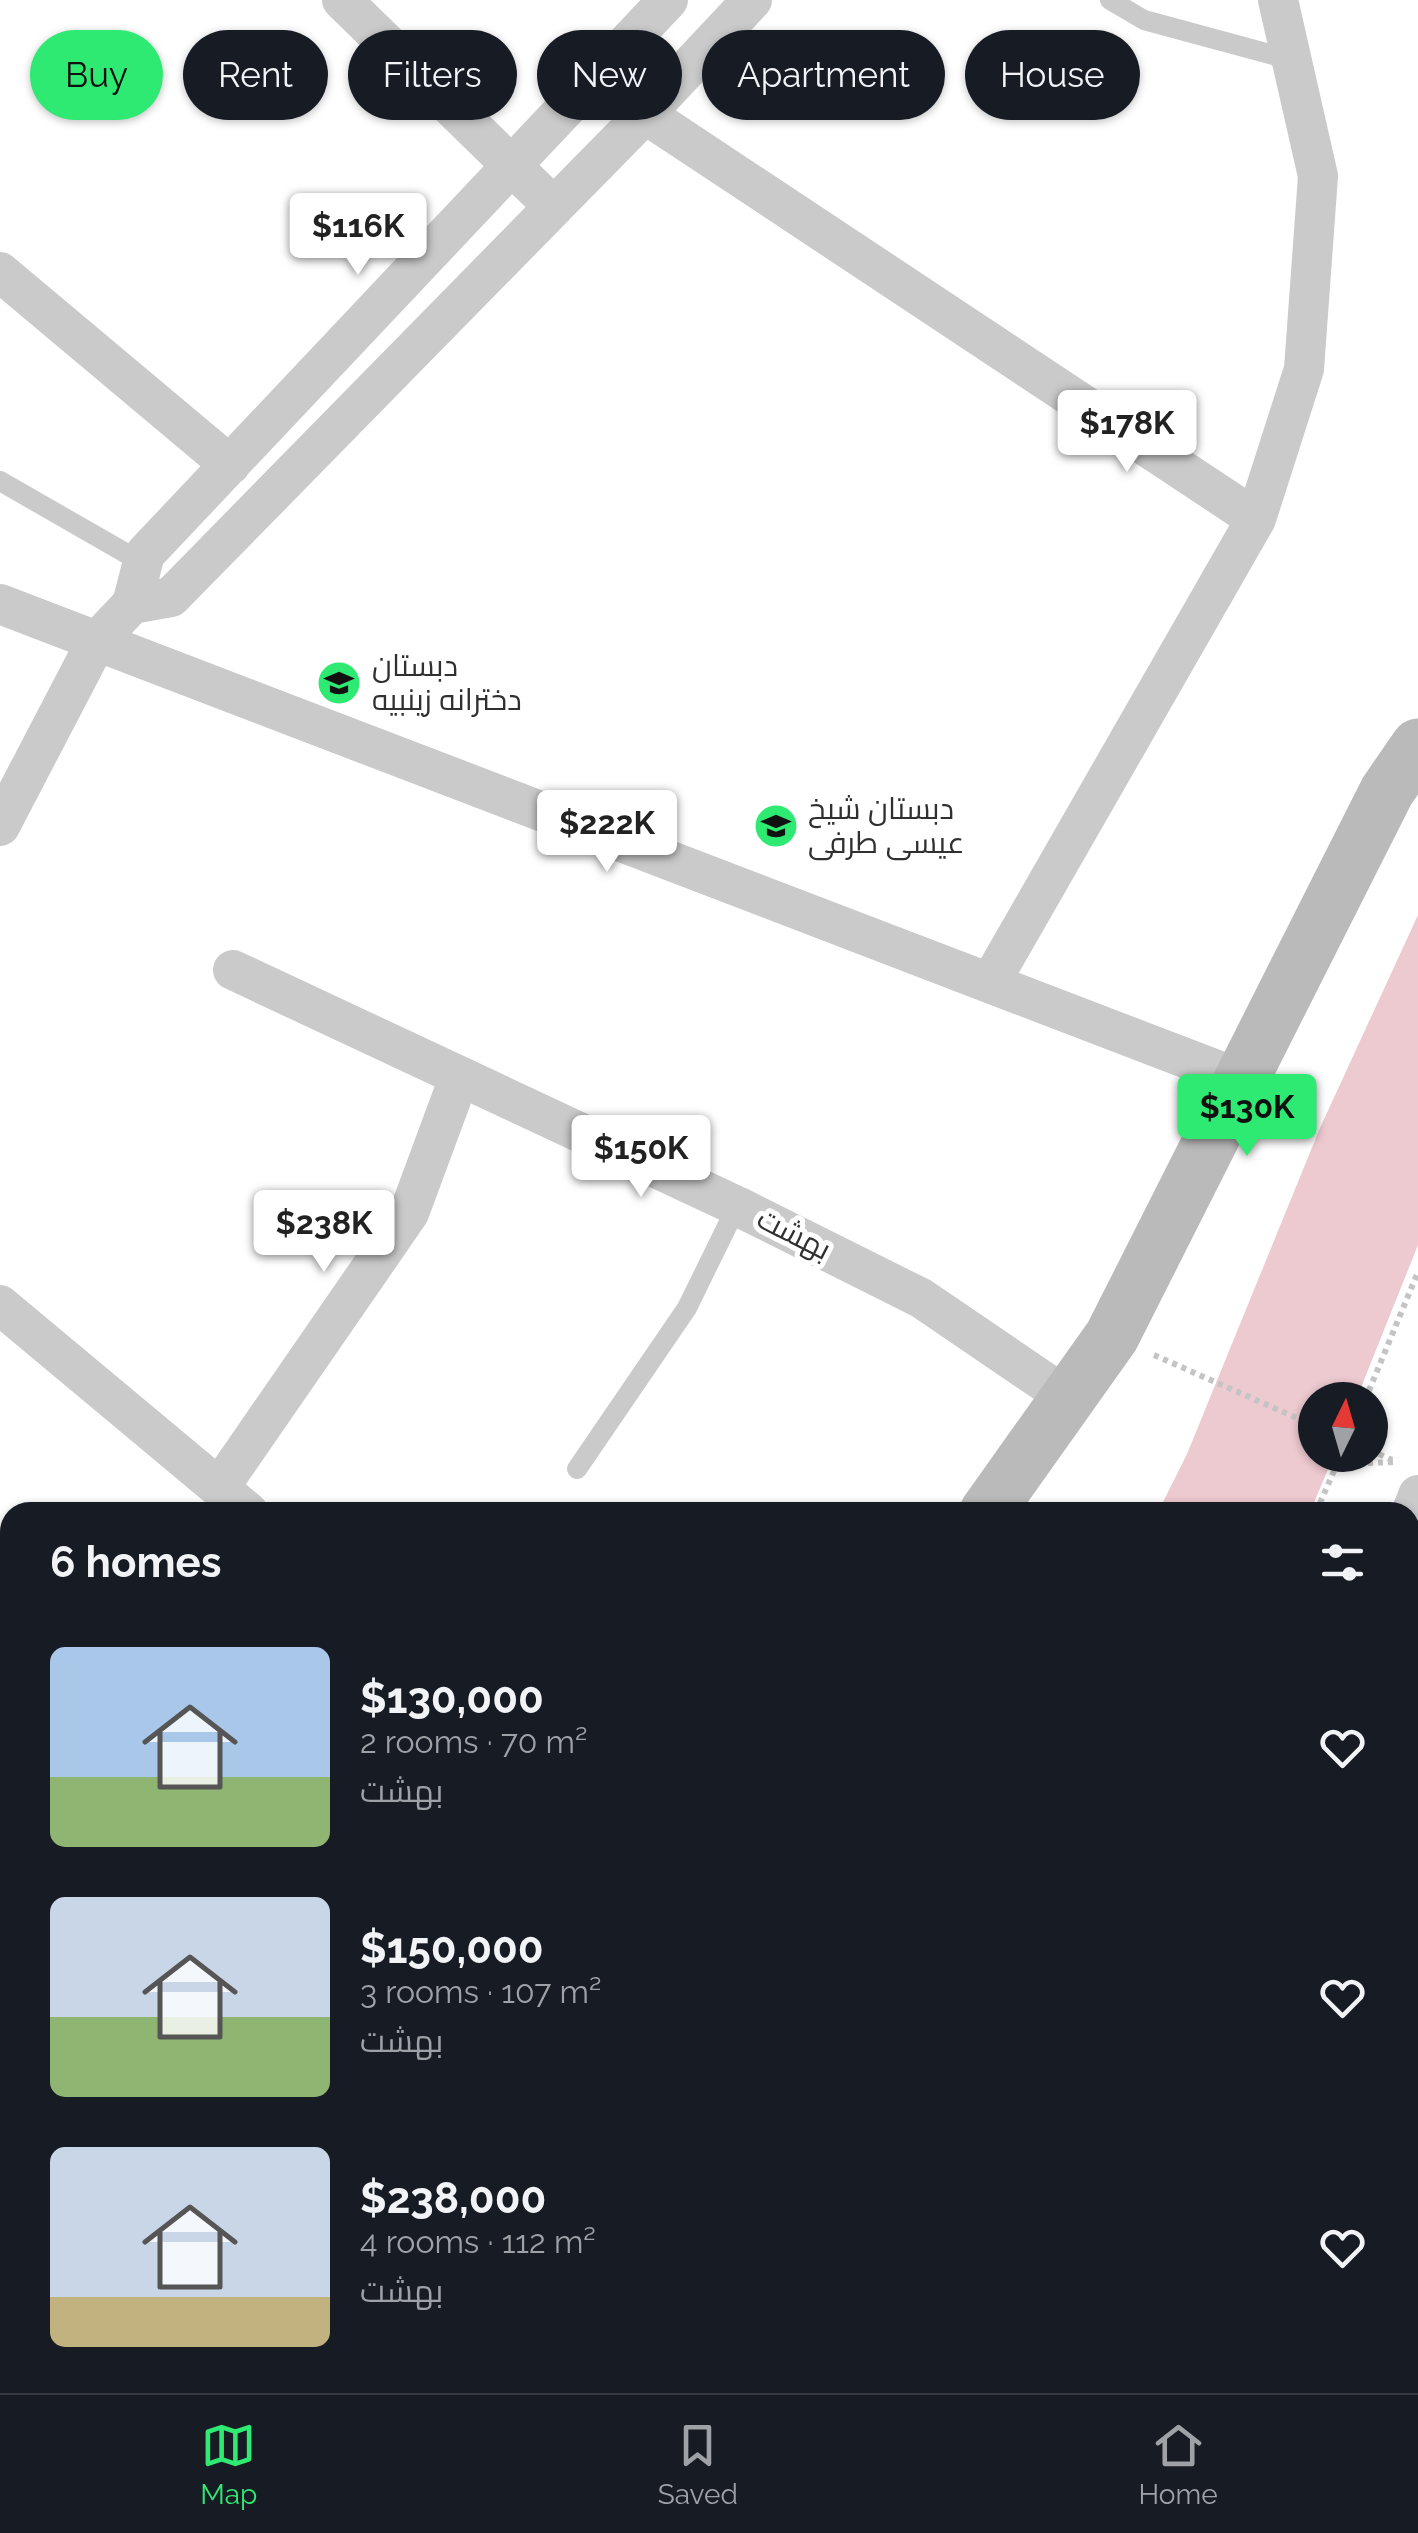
<!DOCTYPE html>
<html lang="en">
<head>
<meta charset="utf-8">
<style>
	:root { --surface:#171b24; --page:#20242c; --text:#f1f3f6; --muted:#9ea1a6; --line:#363941; --accent:#2eea72 }
	body { margin:0; font-family:Raleway,Cairo,sans-serif; background:var(--page); color:var(--text); height:100vh; display:flex; flex-direction:column; font-size:38px; white-space:nowrap }
	* { box-sizing:border-box; margin:0 }
	p { font-size:32px; color:var(--muted) }
	.icon { flex:none; width:55px; height:55px; fill:none; stroke:currentColor; stroke-width:2; stroke-linecap:round; stroke-linejoin:round }
	.map { position:relative; flex:1; overflow:hidden }
	.sheet { position:absolute; left:0px; top:1502px; width:1420px; height:892px; display:flex; flex-direction:column; background:var(--surface); border-radius:30px 30px 0 0; box-shadow:0 2px 8px #0004 }
	.sheet>* { flex:none }
	.banner { position:absolute; left:30px; top:30px; width:1360px; height:90px; display:flex; gap:20px }
	.needle { width:65px; rotate:5deg }
	.buttons { position:absolute; left:1298px; top:1382px; display:grid; gap:20px }
	.buttons a { display:grid; place-items:center; width:90px; height:90px; border-radius:50%; background:var(--surface); box-shadow:0 2px 8px #0004; font-size:50px }
	.price { position:absolute; translate:-50% -85px; padding:0 22px; border-radius:10px; background:#fff; color:#222; font-size:32px; line-height:65px; filter:drop-shadow(0 2px 5px #0008) }
	.price::after { content:''; position:absolute; left:50%; top:60px; width:30px; height:22px; margin-left:-15px; background:inherit; clip-path:polygon(0 0,100% 0,50% 100%) }
	.price.active { background:var(--accent); color:#111 }
	ul { padding:0; list-style:none }
	li { display:flex; align-items:center; gap:30px; height:250px; padding:0 50px }
	li span { display:grid; place-items:center; flex:none; width:280px; height:200px; border-radius:15px; color:#555 }
	li>.icon { margin-inline-start:auto }
	span .icon { width:120px; height:120px; fill:#fffc; stroke-width:1 }
	li b { font-size:42px }
	h2 { display:flex; justify-content:space-between; align-items:center; height:120px; padding:0 50px; font-size:42px }
	.chip { padding:0 35px; border-radius:45px; background:var(--surface); box-shadow:0 2px 8px #0004; font-size:35px; line-height:90px }
	.chip.active { background:var(--accent); color:#111 }
	.tab-bar { display:flex; justify-content:space-around; align-items:center; height:140px; border-top:2px solid var(--line); background:var(--surface); font-size:28px; color:var(--muted) }
	.tab-bar a { display:grid; justify-items:center; gap:5px }
	.tab-bar .active { color:var(--accent) }
	.map>svg:first-child { display:block }
	.water { fill:#edc9d0 }
	.lines { fill:none; stroke-linecap:round; stroke-linejoin:round }
	.path { stroke:#c4c4c4; stroke-width:6; stroke-dasharray:5 5; stroke-linecap:butt }
	.service { stroke:#cacaca; stroke-width:20 }
	.minor { stroke:#cacaca; stroke-width:40 }
	.secondary { stroke:#bababa; stroke-width:55 }
	.labels { text-anchor:middle; stroke-width:10; stroke-linejoin:round; paint-order:stroke }
	.poi-label { font-size:30px; fill:#303030; stroke:#fff; text-anchor:start }
	.street-label { font-size:30px; fill:#303030; stroke:#fff }
</style>
</head>
<body>
<div class="map">
<svg width="1418" height="2393" viewBox="0 0 1418 2393">
	<rect width="100%" height="100%" fill="#fff"/>
	<path class="water" d="M 1418,915 L 1418,1245 L 1356,1400 L 1315,1400 L 1315,1455 L 1334,1455 L 1313,1505 L 1310,1512 L 1158,1512 L 1187,1454 L 1320,1128 Z
		M 522,2385 L 726,2385 L 719,2393 L 516,2393 Z"/>
	<g class="lines">
		<path class="path" d="M 1154,1355 L 1315,1426
			M 1365,1400 L 1418,1272
			M 1370,1450 L 1392,1460
			M 1338,1464 L 1396,1462
			M 1316,1512 L 1341,1455
			M 729,2393 L 736,2385"/>
		<path class="service" d="M 1110,0 L 1144,20 L 1292,60
			M 0,481 L 143,563
			M 577,1469 L 687,1308 L 737,1206"/>
		<path class="minor" d="M 342,0 L 554,207
			M 645,114 L 1256,519 L 990,983
			M 0,272 L 230,465
			M 1256,519 L 1304,369 L 1318,176 L 1278,0
			M 0,604 L 1240,1079
			M 132,604 L 171,597 L 645,114 L 752,0
			M 0,826 L 96,642 L 132,604 L 145,554 L 668,0
			M 233,970 L 737,1206 L 921,1298 L 1068,1398
			M 0,1305 L 248,1512
			M 219,1488 L 409,1213 L 459,1078
			M 1410,1516 L 1418,1495
			M 1410,1816 L 1418,1820
			M 1410,1923 L 1418,1908
			M 1410,2204 L 1418,2212
			M 1335,2385 L 1343,2393
			M 828,2393 L 835,2385
			M 1125,2393 L 1131,2385"/>
		<path class="secondary" d="M 987,1512 L 1112,1336 L 1387,791 L 1418,746
			M 286,2393 L 292,2385
			M 373,2393 L 379,2385"/>
	</g>
	<defs>
		<symbol id="school-disc" viewBox="-11 -11 22 22"><circle r="9.5" fill="#2eea72" stroke="#fff"/><path d="M0-5L7-2L0 1L-7-2ZM-4 1L0 2.5L4 1V4Q0 6-4 4Z" fill="#111"/></symbol>
	</defs>
	<g fill-rule="evenodd">
		<use href="#school-disc" x="314" y="658" width="50" height="50"/>
		<use href="#school-disc" x="751" y="801" width="50" height="50"/>
	</g>
	<g class="labels">
		<g class="poi-label">
			<text x="372" y="676">دبستان<tspan x="372" dy="34">دخترانه زینبیه</tspan></text>
			<text x="808" y="819">دبستان شیخ<tspan x="808" dy="34">عیسی طرفی</tspan></text>
		</g>
		<g class="street-label">
			<text transform="translate(794 1234) rotate(27)" y="10">بهشت</text>
		</g>
	</g>
</svg>
<div class="buttons">
<a><svg class="needle" viewBox="-14 -14 28 28"><path d="M0-13l5 13h-10z" fill="#e53935"/><path d="M0 13l5-13h-10z" fill="#9ea1a6"/></svg></a>
</div>
<b class="price" style="left:358px;top:278px">$116K</b>
<b class="price" style="left:1127px;top:475px">$178K</b>
<b class="price" style="left:607px;top:875px">$222K</b>
<b class="price active" style="left:1247px;top:1159px">$130K</b>
<b class="price" style="left:641px;top:1200px">$150K</b>
<b class="price" style="left:324px;top:1275px">$238K</b>
<div class="banner">
<a class="chip active">Buy</a>
<a class="chip">Rent</a>
<a class="chip">Filters</a>
<a class="chip">New</a>
<a class="chip">Apartment</a>
<a class="chip">House</a>
</div>
<section class="sheet">
<h2>6 homes<svg class="icon" aria-label="filters" viewBox="0 0 24 24"><path d="M4 7h16M4 17h16"/><circle cx="9" cy="7" r="2"/><circle cx="15" cy="17" r="2"/></svg></h2>
<ul>
<li><span style="background:linear-gradient(#a9c7e8 65%,#8fb573 0)"><svg class="icon" aria-label="home" viewBox="0 0 24 24"><path d="M3 11l9-7 9 7M6 9v11h12V9"/></svg></span><div><b>$130,000</b><p>2 rooms · 70 m²</p><p>بهشت</p></div><svg class="icon" aria-label="heart" viewBox="0 0 24 24"><path d="M12 20l-8-8c-3-5 5-10 8-4 3-6 11-1 8 4z"/></svg></li>
<li><span style="background:linear-gradient(#c9d6e8 60%,#8fb573 0)"><svg class="icon" aria-label="home" viewBox="0 0 24 24"><path d="M3 11l9-7 9 7M6 9v11h12V9"/></svg></span><div><b>$150,000</b><p>3 rooms · 107 m²</p><p>بهشت</p></div><svg class="icon" aria-label="heart" viewBox="0 0 24 24"><path d="M12 20l-8-8c-3-5 5-10 8-4 3-6 11-1 8 4z"/></svg></li>
<li><span style="background:linear-gradient(#c9d6e8 75%,#c2b280 0)"><svg class="icon" aria-label="home" viewBox="0 0 24 24"><path d="M3 11l9-7 9 7M6 9v11h12V9"/></svg></span><div><b>$238,000</b><p>4 rooms · 112 m²</p><p>بهشت</p></div><svg class="icon" aria-label="heart" viewBox="0 0 24 24"><path d="M12 20l-8-8c-3-5 5-10 8-4 3-6 11-1 8 4z"/></svg></li>
</ul>
</section>
</div>
<nav class="tab-bar">
<a class="active"><svg class="icon" aria-label="map" viewBox="0 0 24 24"><path d="M3 6l6-2 6 2 6-2v14l-6 2-6-2-6 2zM9 4v14M15 6v14"/></svg>Map</a>
<a><svg class="icon" aria-label="saved" viewBox="0 0 24 24"><path d="M7 4h10v16l-5-4-5 4z"/></svg>Saved</a>
<a><svg class="icon" aria-label="home" viewBox="0 0 24 24"><path d="M3 11l9-7 9 7M6 9v11h12V9"/></svg>Home</a>
</nav>
</body>
</html>
